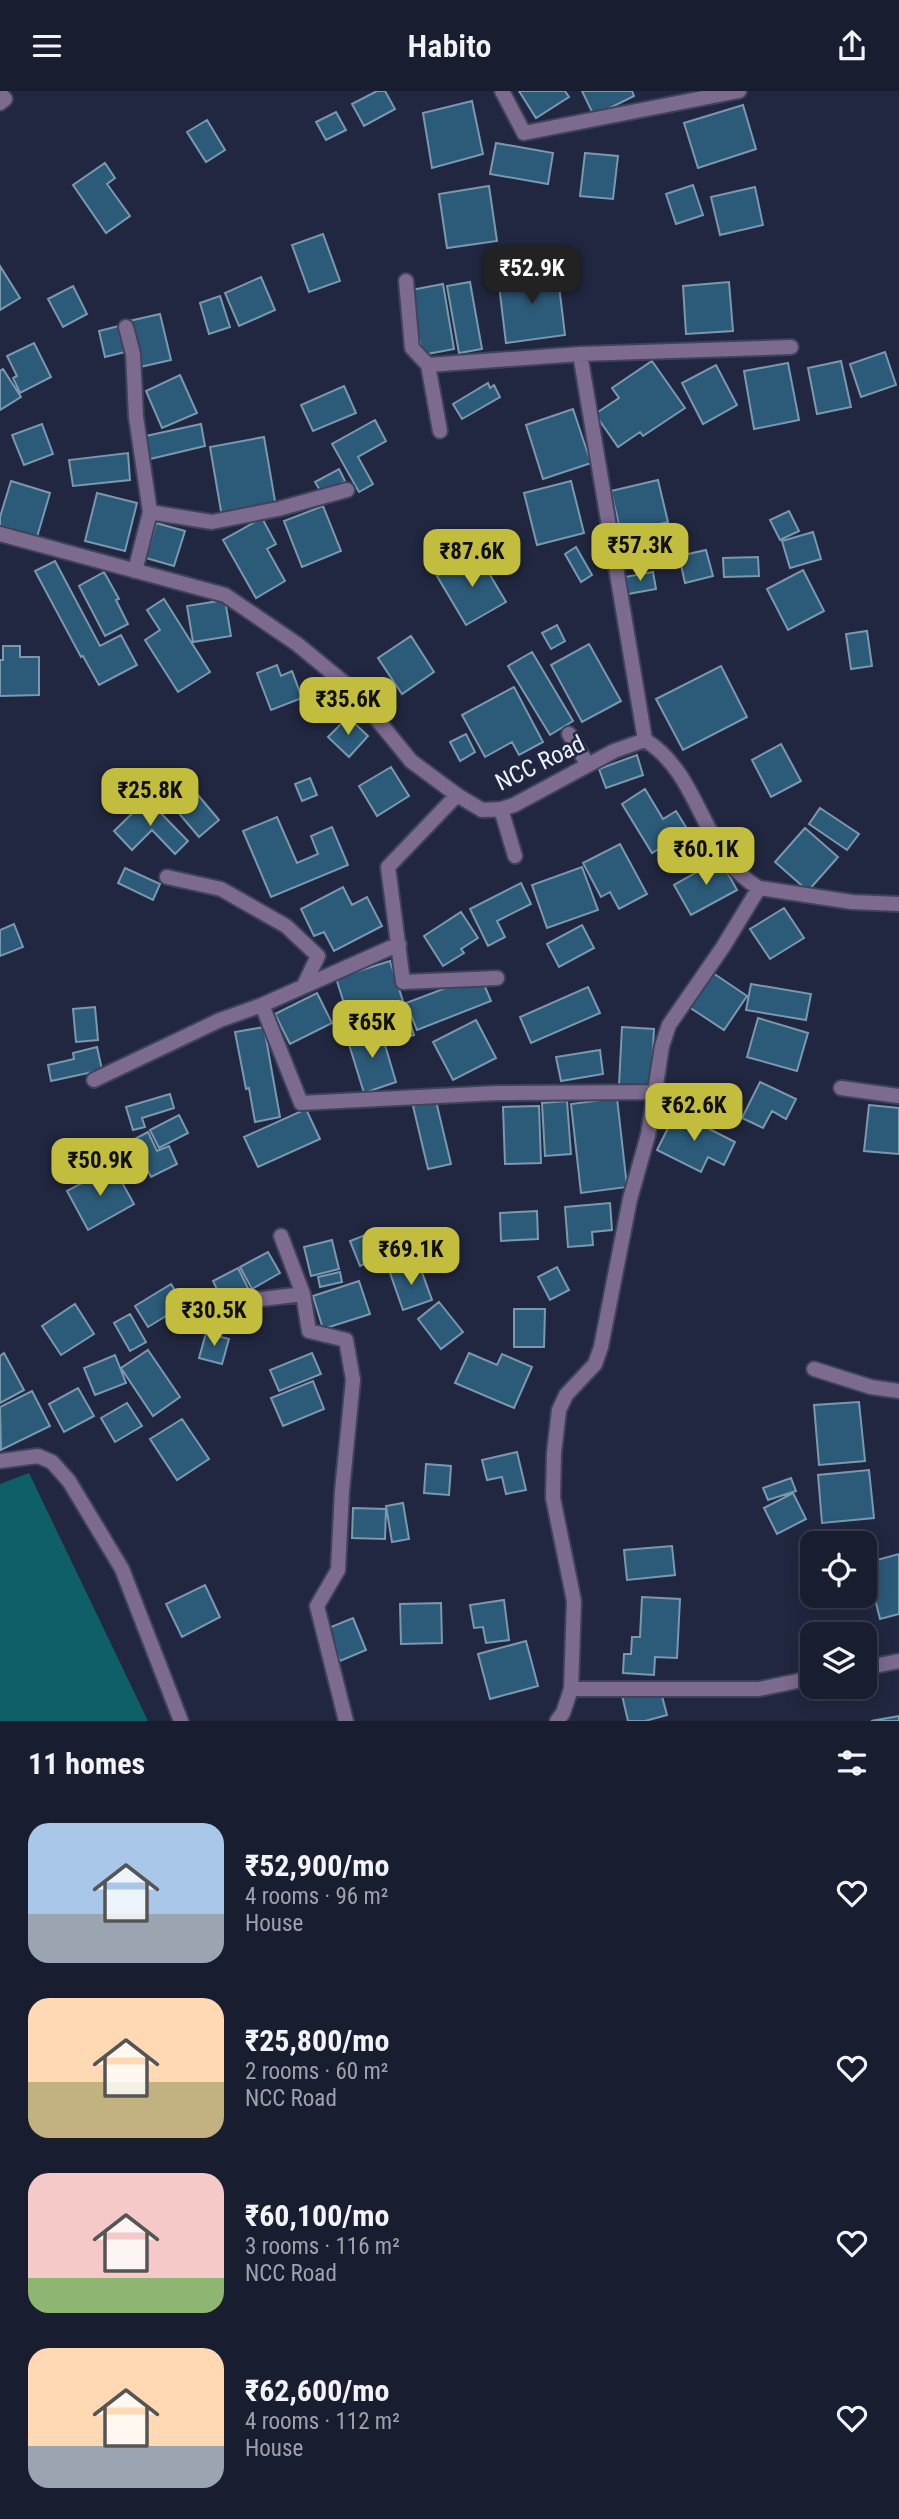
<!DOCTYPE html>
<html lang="en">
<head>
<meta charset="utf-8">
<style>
	:root { --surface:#191d30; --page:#222638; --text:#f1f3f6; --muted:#9fa2ab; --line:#373b4c; --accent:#c3bd3e }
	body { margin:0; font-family:"Roboto Condensed",sans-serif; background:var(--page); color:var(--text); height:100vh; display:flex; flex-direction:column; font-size:26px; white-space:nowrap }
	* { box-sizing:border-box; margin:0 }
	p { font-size:23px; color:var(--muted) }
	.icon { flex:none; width:38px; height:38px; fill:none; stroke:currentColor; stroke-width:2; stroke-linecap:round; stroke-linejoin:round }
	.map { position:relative; height:1630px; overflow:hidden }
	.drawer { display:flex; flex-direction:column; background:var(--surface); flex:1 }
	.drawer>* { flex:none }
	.controls { position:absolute; left:800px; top:1440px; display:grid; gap:14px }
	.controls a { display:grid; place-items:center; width:77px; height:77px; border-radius:14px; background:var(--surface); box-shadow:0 4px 18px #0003,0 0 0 2px var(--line); font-size:35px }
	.price { position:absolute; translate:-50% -60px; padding:0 16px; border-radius:14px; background:var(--accent); color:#111; font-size:23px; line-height:46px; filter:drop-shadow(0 2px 4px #0008) }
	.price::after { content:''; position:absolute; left:50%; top:42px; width:21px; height:16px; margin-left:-10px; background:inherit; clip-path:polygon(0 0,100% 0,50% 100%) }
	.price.selected { background:#222; color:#fff }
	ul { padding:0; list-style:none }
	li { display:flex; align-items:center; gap:21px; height:175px; padding:0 28px }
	li span { display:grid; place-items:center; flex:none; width:196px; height:140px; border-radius:21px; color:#555 }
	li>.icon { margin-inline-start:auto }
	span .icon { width:84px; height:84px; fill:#fffc; stroke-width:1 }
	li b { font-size:30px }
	h2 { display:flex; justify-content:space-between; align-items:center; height:84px; padding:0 28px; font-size:30px }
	header { display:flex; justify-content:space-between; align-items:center; height:91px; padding:0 28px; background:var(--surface); font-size:32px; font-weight:600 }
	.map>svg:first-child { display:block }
	.water { fill:#0f5f68 }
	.building { fill:#2c5a79; stroke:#7a98ae; stroke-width:2 }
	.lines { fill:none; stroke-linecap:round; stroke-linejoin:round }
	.minor-casing { stroke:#3e435b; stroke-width:18 }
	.minor { stroke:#7c6a8f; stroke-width:14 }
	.labels { text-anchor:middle; stroke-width:5; stroke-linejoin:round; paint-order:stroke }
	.street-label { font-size:24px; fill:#edf0fe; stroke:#212740 }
</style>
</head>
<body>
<header><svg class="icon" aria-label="menu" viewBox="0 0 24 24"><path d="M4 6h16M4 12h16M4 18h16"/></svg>Habito<svg class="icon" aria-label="share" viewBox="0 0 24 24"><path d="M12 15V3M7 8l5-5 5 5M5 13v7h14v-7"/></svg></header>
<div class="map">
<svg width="899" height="1630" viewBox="0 0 899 1630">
	<rect width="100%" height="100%" fill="#212740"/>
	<path class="water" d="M 29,1382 L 148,1630 L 0,1630 L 0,1393 Z"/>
	<path class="building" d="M 377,0 L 385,0 L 395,18 L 364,35 L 352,13 Z
		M 519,0 L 565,0 L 569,6 L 536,27 Z
		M 582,0 L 632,0 L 634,5 L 594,25 Z
		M 472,10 L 483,63 L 432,77 L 423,22 Z
		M 743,14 L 756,58 L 698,77 L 684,32 Z
		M 336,21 L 346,39 L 326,49 L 316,31 Z
		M 207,29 L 225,59 L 206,71 L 187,41 Z
		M 496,52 L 553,62 L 548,93 L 490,83 Z
		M 585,62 L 618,65 L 613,108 L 580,105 Z
		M 105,72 L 115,87 L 107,93 L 130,125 L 106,142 L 73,94 Z
		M 693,94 L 703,124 L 676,133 L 666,103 Z
		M 489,95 L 497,150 L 447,157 L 439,103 Z
		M 755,96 L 763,134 L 720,144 L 711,106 Z
		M 323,143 L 340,190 L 309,201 L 292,154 Z
		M 0,175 L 20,207 L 0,219 Z
		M 557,178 L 565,244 L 506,252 L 498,186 Z
		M 261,186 L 275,219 L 239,235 L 225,202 Z
		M 470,191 L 482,258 L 459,262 L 447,195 Z
		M 729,191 L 733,240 L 686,243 L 683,195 Z
		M 443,193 L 454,258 L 422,264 L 411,199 Z
		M 73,195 L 87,223 L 63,236 L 48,208 Z
		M 220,205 L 230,236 L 209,243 L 200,212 Z
		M 160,223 L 171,269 L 140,276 L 129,230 Z
		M 123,234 L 129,260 L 105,266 L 99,240 Z
		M 34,252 L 51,286 L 20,302 L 13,287 L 17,285 L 7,265 Z
		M 885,261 L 896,294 L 861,306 L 850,273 Z
		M 652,270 L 685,317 L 643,345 L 640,341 L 618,356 L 595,323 L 619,307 L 612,297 Z
		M 841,270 L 851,316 L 817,323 L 808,277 Z
		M 788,272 L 799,329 L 754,338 L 744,280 Z
		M 716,274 L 737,314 L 703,333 L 682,292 Z
		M 3,278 L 21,306 L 0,319 L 0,280 Z
		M 180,284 L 197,322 L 162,337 L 146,300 Z
		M 488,292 L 490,297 L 494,294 L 500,306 L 462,328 L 453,313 Z
		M 344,295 L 356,322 L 313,340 L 301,314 Z
		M 573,318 L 591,372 L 543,388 L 526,334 Z
		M 375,329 L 386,350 L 358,366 L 373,393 L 359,401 L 332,353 Z
		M 42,333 L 53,363 L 24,374 L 12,344 Z
		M 201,333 L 205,355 L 146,369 L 141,346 Z
		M 264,346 L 276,416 L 222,426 L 210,356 Z
		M 128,362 L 130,389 L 73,395 L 69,369 Z
		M 339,378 L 345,390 L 322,403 L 315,391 Z
		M 658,389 L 668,431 L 635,439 L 640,461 L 626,464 L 611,400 Z
		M 11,390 L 50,402 L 37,446 L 0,435 L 0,426 Z
		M 571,390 L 584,442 L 537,454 L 524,402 Z
		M 97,402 L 137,412 L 125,460 L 85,450 Z
		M 323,415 L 341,460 L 302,476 L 284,430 Z
		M 789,420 L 799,440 L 780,449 L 770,429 Z
		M 262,427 L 276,453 L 267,458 L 285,490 L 256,507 L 223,449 Z
		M 156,432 L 185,440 L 174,475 L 146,467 Z
		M 674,436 L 675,458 L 648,459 L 648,438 Z
		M 813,441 L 821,468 L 790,477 L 782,450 Z
		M 576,456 L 592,484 L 581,491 L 565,463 Z
		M 706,459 L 713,485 L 685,492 L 679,465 Z
		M 477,462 L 506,511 L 466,534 L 437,485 Z
		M 758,466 L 759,485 L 724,486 L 723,467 Z
		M 55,470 L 100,555 L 121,544 L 137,574 L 99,594 L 83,565 L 81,566 L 35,480 Z
		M 803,479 L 824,520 L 788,539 L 767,498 Z
		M 104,481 L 119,508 L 116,509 L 128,533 L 105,545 L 79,495 Z
		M 653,481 L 656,498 L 628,503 L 625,486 Z
		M 164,508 L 210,581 L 178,601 L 145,549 L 160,539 L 147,519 Z
		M 225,509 L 231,545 L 193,551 L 187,515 Z
		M 557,534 L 565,550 L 551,558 L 542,542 Z
		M 867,540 L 872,575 L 851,578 L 846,543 Z
		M 411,545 L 434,581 L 402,603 L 378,567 Z
		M 589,553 L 621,610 L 582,631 L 551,574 Z
		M 3,555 L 20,555 L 20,566 L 39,566 L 39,604 L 0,605 L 0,569 L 3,569 Z
		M 532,561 L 573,630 L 550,644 L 508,575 Z
		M 277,574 L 281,585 L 292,580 L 302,607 L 271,619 L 257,582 Z
		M 721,575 L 747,626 L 683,659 L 656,608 Z
		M 514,596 L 543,651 L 519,664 L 512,651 L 485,666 L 462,624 Z
		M 348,626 L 368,645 L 349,666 L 328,646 Z
		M 466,643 L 475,661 L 460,670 L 450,651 Z
		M 781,653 L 801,690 L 771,706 L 752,669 Z
		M 637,664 L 643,684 L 606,697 L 599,678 Z
		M 391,676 L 409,705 L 377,725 L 359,695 Z
		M 181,684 L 219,729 L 199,746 L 161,701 Z
		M 310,687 L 317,704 L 302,710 L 295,693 Z
		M 645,698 L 663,728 L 676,720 L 699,757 L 679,769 L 668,752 L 652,762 L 622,713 Z
		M 147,708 L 188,750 L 175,763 L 152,739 L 132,759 L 114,740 Z
		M 820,717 L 859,743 L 847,759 L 809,733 Z
		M 277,726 L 297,772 L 318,763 L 311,745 L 332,736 L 348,774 L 271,806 L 243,740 Z
		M 805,737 L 838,766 L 808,800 L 775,771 Z
		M 620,753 L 647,803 L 619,818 L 610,801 L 601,806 L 583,772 Z
		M 720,768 L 737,799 L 691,824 L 674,794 Z
		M 582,776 L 598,819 L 547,837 L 532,794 Z
		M 125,777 L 160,793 L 153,809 L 118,792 Z
		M 521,792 L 531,813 L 497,830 L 505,846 L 488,855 L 470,818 Z
		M 343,796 L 352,814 L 367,806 L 382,835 L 334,860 L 324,841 L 314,845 L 301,818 Z
		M 784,817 L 804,847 L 770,868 L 750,838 Z
		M 461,821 L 478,847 L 461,858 L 464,862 L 443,875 L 424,845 Z
		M 14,833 L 23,856 L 0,865 L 0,839 Z
		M 582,834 L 594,857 L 559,876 L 547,853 Z
		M 390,870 L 414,944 L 394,950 L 388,929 L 353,941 L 336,887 Z
		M 713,882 L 747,905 L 724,939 L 689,916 Z
		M 480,884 L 491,910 L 417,939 L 406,912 Z
		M 751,893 L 811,903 L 806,929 L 746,919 Z
		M 588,896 L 600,922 L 531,952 L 520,926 Z
		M 317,902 L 332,932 L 290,953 L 275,923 Z
		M 95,916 L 98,949 L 76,951 L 73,918 Z
		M 758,927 L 808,942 L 797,980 L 747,966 Z
		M 476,929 L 496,967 L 453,989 L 433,951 Z
		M 264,936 L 280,1026 L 255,1031 L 249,997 L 246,998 L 235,941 Z
		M 622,936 L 654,938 L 651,995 L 619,994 Z
		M 380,937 L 396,991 L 364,1002 L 347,947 Z
		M 97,956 L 102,979 L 51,990 L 48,974 L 74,968 L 73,962 Z
		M 600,959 L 603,983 L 561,990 L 556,966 Z
		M 760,991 L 796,1008 L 786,1028 L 772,1020 L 763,1037 L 742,1027 Z
		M 170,1003 L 174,1017 L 142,1027 L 145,1036 L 133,1039 L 126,1016 Z
		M 617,1007 L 627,1096 L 581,1102 L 571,1013 Z
		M 436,1010 L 451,1073 L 428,1078 L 413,1015 Z
		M 567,1010 L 571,1063 L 545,1065 L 542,1012 Z
		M 869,1014 L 899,1017 L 899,1063 L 864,1060 Z
		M 539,1015 L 541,1072 L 505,1073 L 503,1016 Z
		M 306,1018 L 320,1048 L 258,1076 L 244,1046 Z
		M 676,1021 L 735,1051 L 724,1074 L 708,1066 L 701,1081 L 657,1059 Z
		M 179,1024 L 188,1042 L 159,1057 L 150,1039 Z
		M 148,1041 L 157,1060 L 169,1055 L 177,1073 L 151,1086 L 133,1049 Z
		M 135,1058 L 145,1083 L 131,1089 L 121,1064 Z
		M 113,1075 L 134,1113 L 88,1139 L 67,1100 Z
		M 610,1112 L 612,1139 L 592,1141 L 593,1154 L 568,1156 L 565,1116 Z
		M 537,1120 L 538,1148 L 501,1150 L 500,1122 Z
		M 378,1139 L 388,1163 L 360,1175 L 350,1150 Z
		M 332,1149 L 339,1178 L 311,1185 L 304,1156 Z
		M 268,1161 L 280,1182 L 252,1198 L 240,1176 Z
		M 419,1173 L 432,1209 L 403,1219 L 390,1182 Z
		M 557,1176 L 569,1199 L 550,1209 L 538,1186 Z
		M 238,1177 L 248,1197 L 223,1211 L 213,1190 Z
		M 340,1181 L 342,1191 L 320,1196 L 318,1186 Z
		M 359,1190 L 370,1223 L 323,1238 L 313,1205 Z
		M 171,1193 L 184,1214 L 148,1236 L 135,1215 Z
		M 439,1211 L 463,1241 L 441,1258 L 418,1228 Z
		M 75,1213 L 94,1243 L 61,1264 L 42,1235 Z
		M 514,1218 L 545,1218 L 544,1256 L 514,1256 Z
		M 130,1223 L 146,1251 L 130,1260 L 114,1232 Z
		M 206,1242 L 229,1248 L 222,1273 L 199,1267 Z
		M 148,1259 L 180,1306 L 153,1325 L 121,1277 Z
		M 4,1262 L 24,1299 L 0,1312 L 0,1265 Z
		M 312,1262 L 321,1283 L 279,1300 L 270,1279 Z
		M 469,1262 L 497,1274 L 502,1263 L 532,1276 L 514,1317 L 455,1292 Z
		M 115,1264 L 126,1292 L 95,1304 L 84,1277 Z
		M 313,1290 L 324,1318 L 283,1335 L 271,1307 Z
		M 78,1297 L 94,1325 L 64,1341 L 49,1313 Z
		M 32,1300 L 50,1335 L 1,1359 L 0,1316 Z
		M 859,1311 L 865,1370 L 819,1374 L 814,1314 Z
		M 127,1312 L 142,1335 L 115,1351 L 101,1327 Z
		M 182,1328 L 209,1368 L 177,1389 L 150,1348 Z
		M 517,1361 L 526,1399 L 506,1403 L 502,1386 L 487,1389 L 482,1369 Z
		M 426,1373 L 451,1375 L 449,1404 L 424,1402 Z
		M 869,1379 L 874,1427 L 822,1432 L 818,1384 Z
		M 791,1387 L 796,1400 L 768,1409 L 763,1397 Z
		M 793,1402 L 806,1428 L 777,1443 L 764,1417 Z
		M 403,1412 L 409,1448 L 392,1451 L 386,1415 Z
		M 353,1417 L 386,1418 L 385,1448 L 352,1447 Z
		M 672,1455 L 675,1484 L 627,1489 L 624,1459 Z
		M 899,1463 L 899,1523 L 880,1528 L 866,1472 Z
		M 205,1494 L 220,1526 L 182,1546 L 166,1513 Z
		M 642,1506 L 680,1508 L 677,1567 L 655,1566 L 654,1584 L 623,1582 L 624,1563 L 631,1563 L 632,1546 L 640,1546 Z
		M 504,1509 L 509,1549 L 486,1552 L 483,1536 L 474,1537 L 470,1514 Z
		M 441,1512 L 442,1552 L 401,1553 L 400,1513 Z
		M 353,1527 L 366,1559 L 340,1570 L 326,1538 Z
		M 526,1550 L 538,1595 L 490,1608 L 478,1563 Z
		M 658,1590 L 667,1624 L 645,1630 L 628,1630 L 621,1600 Z
		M 899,1625 L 899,1630 L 871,1630 Z"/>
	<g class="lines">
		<defs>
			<path id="minor" d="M 502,0 L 524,42 L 739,0
				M 0,2 L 5,8 L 0,12
				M 406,190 L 412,257 L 428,274 L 440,340
				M 126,236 L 133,263 L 136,326 L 150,421 L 135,480
				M 428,274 L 580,263
				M 150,421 L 212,431 L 278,418 L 347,399
				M 0,443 L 225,504 L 297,553 L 353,599 L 411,670 L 457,704 L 482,719 L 501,718 L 514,714 L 614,660 L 645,649 C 702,684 702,765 759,797 L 852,811 L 899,813
				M 569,643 L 588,674
				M 645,649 L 580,263 L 791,256
				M 457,704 L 388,776 L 403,891 L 497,887
				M 501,718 L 515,765
				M 167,786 L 221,798 L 286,835 L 318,865 L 303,896
				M 262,914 L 399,853
				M 94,989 L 220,929 L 262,914 L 301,1012 L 497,1002 L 654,1001
				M 841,997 L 899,1005
				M 281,1145 L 303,1203 L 309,1240 L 346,1249 L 353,1289 L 342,1400 L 338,1479 L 317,1515 L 346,1630
				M 237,1211 L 303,1203
				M 814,1278 L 871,1296 L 899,1300
				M 0,1370 L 38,1365 L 52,1371 L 69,1390 L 122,1478 L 181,1630
				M 864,1577 L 899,1570
				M 571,1598 L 759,1598 L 812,1587
				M 557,1630 L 563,1622 L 571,1598 L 574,1510 L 553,1407 L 554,1362 L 559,1319 L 566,1304 L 595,1273 L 601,1256 L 630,1108 L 648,1044 L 662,955 L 669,934 L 723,856 L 759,797"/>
		</defs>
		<use href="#minor" class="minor-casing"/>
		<use href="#minor" class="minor"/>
	</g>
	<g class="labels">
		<g class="street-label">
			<text transform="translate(540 672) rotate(-26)" y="8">NCC Road</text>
		</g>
	</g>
</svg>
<div class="controls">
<a><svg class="icon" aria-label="locate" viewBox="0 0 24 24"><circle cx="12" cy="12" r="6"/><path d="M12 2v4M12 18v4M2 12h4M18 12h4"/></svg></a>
<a><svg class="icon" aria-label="layers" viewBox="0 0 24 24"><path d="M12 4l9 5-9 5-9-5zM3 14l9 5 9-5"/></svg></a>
</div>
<b class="price selected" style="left:532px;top:215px">₹52.9K</b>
<b class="price" style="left:640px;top:492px">₹57.3K</b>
<b class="price" style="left:472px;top:498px">₹87.6K</b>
<b class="price" style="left:348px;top:646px">₹35.6K</b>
<b class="price" style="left:150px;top:737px">₹25.8K</b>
<b class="price" style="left:706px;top:796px">₹60.1K</b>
<b class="price" style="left:372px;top:969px">₹65K</b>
<b class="price" style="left:694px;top:1052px">₹62.6K</b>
<b class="price" style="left:100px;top:1107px">₹50.9K</b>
<b class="price" style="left:411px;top:1196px">₹69.1K</b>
<b class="price" style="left:214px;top:1257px">₹30.5K</b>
</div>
<section class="drawer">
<h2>11 homes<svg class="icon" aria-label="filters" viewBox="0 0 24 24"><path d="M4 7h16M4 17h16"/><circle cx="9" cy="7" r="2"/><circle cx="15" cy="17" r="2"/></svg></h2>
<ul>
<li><span style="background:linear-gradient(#a9c7e8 65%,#9aa5b1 0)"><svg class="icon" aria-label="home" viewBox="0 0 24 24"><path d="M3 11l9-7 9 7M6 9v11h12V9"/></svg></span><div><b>₹52,900/mo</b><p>4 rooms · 96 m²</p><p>House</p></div><svg class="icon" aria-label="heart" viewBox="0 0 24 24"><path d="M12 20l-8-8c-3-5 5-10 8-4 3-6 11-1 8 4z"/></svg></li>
<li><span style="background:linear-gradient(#ffd9b3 60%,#c2b280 0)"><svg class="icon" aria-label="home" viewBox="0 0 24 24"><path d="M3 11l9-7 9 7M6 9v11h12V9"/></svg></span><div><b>₹25,800/mo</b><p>2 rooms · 60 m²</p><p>NCC Road</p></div><svg class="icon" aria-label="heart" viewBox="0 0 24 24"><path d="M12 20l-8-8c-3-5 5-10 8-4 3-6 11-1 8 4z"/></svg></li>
<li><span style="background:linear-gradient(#f6c9c9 75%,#8fb573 0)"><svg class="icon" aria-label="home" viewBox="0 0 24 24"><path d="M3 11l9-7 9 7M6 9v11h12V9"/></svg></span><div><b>₹60,100/mo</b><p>3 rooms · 116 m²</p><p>NCC Road</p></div><svg class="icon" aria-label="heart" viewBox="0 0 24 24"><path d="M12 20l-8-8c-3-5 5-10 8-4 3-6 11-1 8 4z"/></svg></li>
<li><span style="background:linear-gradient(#ffd9b3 70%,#9aa5b1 0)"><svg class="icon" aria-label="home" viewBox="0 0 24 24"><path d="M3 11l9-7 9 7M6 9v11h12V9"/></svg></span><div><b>₹62,600/mo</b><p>4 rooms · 112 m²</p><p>House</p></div><svg class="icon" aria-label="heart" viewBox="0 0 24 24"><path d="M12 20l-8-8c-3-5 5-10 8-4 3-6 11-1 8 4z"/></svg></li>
</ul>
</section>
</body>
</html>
